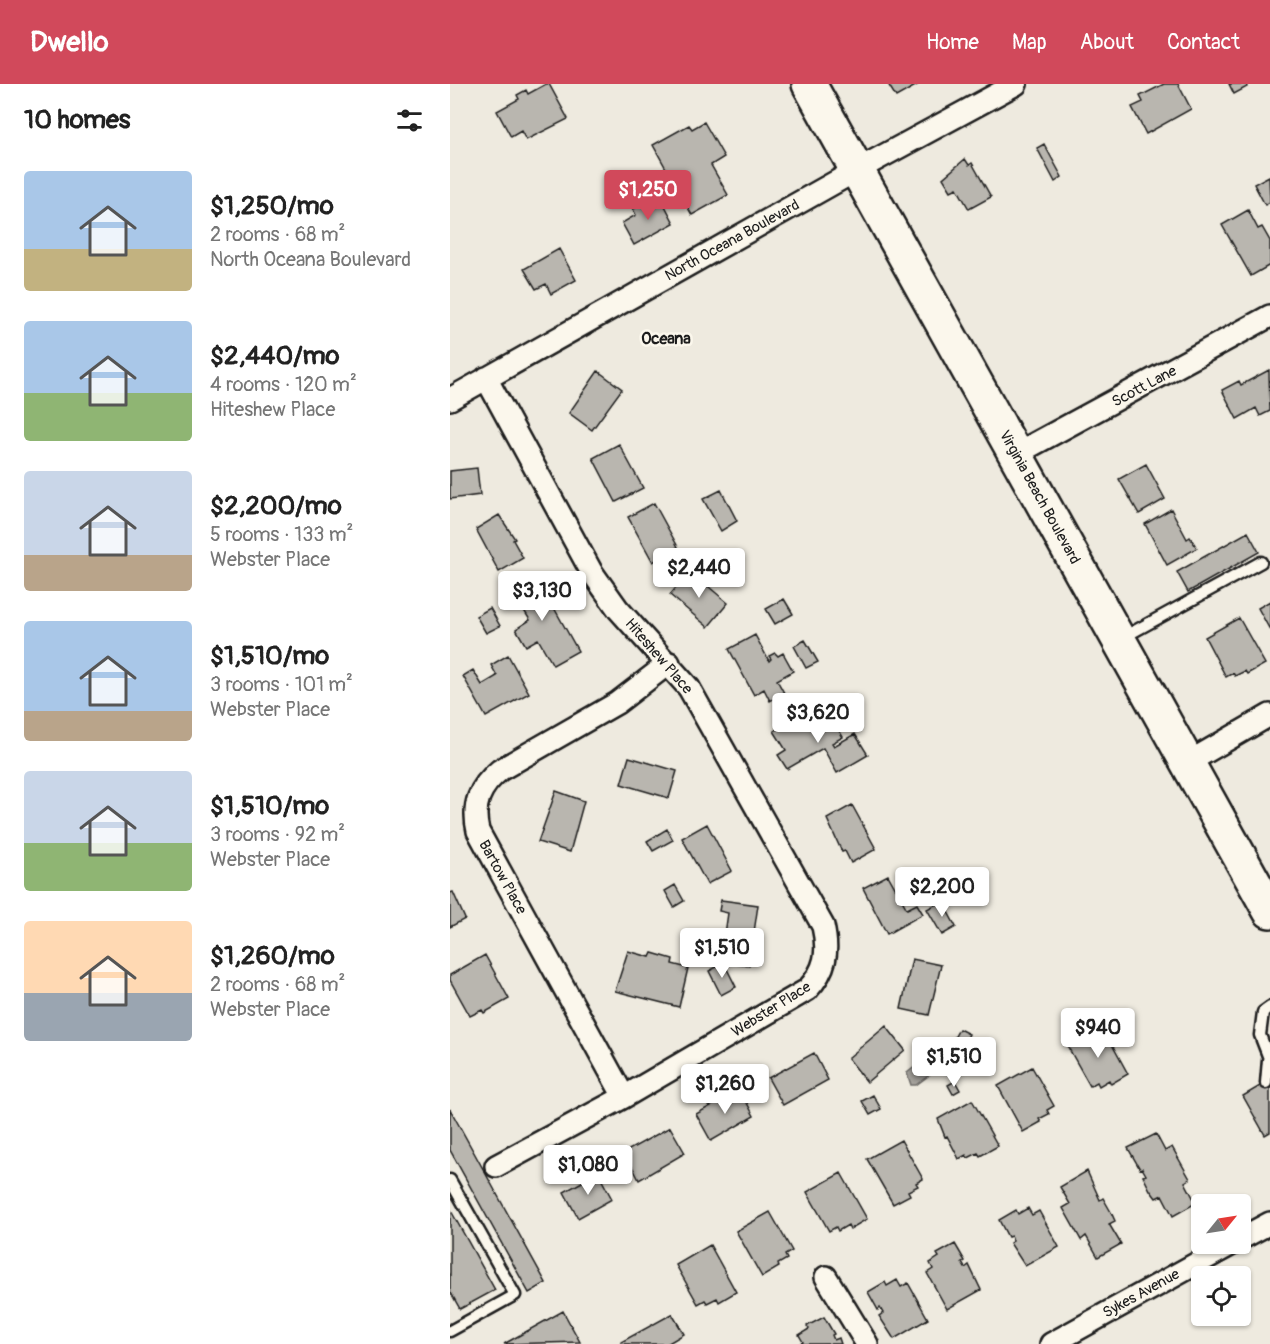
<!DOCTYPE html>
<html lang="en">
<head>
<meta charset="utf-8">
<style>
	:root { --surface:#fff; --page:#f2f2f2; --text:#222; --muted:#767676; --accent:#d1495b }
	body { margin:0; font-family:Pangolin,sans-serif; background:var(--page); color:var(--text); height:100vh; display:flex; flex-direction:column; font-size:22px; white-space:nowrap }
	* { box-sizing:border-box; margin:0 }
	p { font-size:20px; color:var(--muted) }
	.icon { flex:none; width:33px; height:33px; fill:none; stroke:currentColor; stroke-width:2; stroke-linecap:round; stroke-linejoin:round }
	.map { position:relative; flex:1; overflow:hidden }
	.details { display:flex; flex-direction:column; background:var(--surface); width:450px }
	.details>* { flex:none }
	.needle { width:39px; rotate:60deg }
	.fabs { position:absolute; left:741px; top:1110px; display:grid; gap:12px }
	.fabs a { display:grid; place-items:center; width:60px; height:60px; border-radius:6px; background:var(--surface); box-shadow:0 2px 4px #0004; font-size:30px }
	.price { position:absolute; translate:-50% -51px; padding:0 14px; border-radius:6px; background:#fff; color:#222; font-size:20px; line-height:39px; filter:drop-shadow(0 2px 3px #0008) }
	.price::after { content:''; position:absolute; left:50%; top:36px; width:18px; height:14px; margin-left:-9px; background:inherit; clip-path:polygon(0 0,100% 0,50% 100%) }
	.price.current { background:var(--accent); color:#fff }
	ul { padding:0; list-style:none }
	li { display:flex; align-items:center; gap:18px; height:150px; padding:0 24px }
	li span { display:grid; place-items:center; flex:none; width:168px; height:120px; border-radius:6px; color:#555 }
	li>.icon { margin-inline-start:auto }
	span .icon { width:72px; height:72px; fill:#fffc; stroke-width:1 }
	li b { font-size:26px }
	h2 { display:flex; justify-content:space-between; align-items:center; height:72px; padding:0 24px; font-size:26px }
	header { display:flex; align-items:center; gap:36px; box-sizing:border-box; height:84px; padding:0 30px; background:var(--accent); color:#fff }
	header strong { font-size:28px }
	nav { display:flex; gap:33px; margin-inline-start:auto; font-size:21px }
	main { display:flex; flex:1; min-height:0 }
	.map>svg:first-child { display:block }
	.water { fill:#a6a39d; stroke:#6f6d69; stroke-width:1.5 }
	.building { fill:#b9b6af; stroke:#1c1c1c; stroke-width:1.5 }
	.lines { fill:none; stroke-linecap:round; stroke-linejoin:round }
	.lane-casing { stroke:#1c1c1c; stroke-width:15 }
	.street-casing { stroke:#1c1c1c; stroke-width:26 }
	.primary-casing { stroke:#1c1c1c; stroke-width:38 }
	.lane { stroke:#fbf7ec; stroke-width:10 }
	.street { stroke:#fbf7ec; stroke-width:21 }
	.primary { stroke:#fbf7ec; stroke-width:33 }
	.labels { text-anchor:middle; stroke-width:5; stroke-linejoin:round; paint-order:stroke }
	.street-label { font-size:15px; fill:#1c1c1c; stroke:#fbf7ec }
	.neighbourhood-label { font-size:16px; font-weight:bold; fill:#1c1c1c; stroke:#fbf7ec }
</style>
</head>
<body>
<header>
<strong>Dwello</strong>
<nav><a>Home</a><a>Map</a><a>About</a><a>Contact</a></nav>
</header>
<main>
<section class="details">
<h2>10 homes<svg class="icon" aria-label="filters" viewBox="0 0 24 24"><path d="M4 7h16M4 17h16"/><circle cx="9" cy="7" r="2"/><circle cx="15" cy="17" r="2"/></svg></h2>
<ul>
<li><span style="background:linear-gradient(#a9c7e8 65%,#c2b280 0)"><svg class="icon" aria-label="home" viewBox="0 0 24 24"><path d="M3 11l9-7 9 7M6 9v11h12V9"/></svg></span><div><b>$1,250/mo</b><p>2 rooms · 68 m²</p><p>North Oceana Boulevard</p></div></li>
<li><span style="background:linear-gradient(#a9c7e8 60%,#8fb573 0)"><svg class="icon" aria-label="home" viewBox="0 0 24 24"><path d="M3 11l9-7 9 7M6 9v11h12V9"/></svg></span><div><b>$2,440/mo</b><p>4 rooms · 120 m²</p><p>Hiteshew Place</p></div></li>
<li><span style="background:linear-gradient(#c9d6e8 70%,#b9a48a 0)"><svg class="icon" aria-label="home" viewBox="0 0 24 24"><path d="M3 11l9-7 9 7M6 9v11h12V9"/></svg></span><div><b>$2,200/mo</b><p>5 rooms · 133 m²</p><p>Webster Place</p></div></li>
<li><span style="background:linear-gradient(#a9c7e8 75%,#b9a48a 0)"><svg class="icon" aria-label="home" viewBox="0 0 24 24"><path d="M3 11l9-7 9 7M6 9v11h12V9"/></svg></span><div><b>$1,510/mo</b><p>3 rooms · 101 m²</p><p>Webster Place</p></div></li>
<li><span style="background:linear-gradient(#c9d6e8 60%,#8fb573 0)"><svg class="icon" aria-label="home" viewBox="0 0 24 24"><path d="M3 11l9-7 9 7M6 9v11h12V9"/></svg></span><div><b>$1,510/mo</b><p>3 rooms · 92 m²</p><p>Webster Place</p></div></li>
<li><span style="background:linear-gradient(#ffd9b3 60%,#9aa5b1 0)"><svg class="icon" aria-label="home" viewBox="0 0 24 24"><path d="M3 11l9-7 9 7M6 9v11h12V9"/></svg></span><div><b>$1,260/mo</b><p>2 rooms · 68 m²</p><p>Webster Place</p></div></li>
</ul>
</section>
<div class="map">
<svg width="820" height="1260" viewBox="0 0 820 1260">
	<rect width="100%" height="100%" fill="#eeeadf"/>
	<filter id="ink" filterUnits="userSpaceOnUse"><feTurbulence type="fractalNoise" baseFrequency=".0167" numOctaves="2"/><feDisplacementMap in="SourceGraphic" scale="12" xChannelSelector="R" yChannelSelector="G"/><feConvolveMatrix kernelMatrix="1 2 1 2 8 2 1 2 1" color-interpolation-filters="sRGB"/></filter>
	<g filter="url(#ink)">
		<path class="water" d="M 476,974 L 480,974 L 486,981 L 486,986 L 466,1001 L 461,1001 L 457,989 Z"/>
		<path class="building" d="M 96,0 L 99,0 L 118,35 L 76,56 L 71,47 L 61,53 L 47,27 L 69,15 L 67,11 L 76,6 L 78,10 Z
			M 438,0 L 469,0 L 446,13 Z
			M 714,0 L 728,0 L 741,25 L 696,50 L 682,23 L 693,18 L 690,12 Z
			M 779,0 L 796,0 L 797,3 L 784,10 Z
			M 254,38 L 274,73 L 261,81 L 278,111 L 242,131 L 203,61 L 239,41 L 242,45 Z
			M 594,60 L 612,93 L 605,98 L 587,64 Z
			M 515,75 L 519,81 L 522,79 L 541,113 L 519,125 L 507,104 L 501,107 L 493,94 Z
			M 819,92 L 820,118 L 815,121 L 804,100 Z
			M 212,116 L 224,139 L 184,161 L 172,139 L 186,131 L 183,125 L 196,118 L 198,122 Z
			M 798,126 L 808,145 L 812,143 L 820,157 L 820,181 L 801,192 L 772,141 Z
			M 109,165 L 126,196 L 101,210 L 96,200 L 86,205 L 74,185 Z
			M 819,286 L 820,327 L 810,332 L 806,324 L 787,335 L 772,306 L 789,297 L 791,301 Z
			M 148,287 L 172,305 L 142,346 L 119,329 Z
			M 169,360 L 193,404 L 166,418 L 143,374 Z
			M 696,380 L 715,415 L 689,430 L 669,395 Z
			M 27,384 L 30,411 L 0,415 L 0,387 Z
			M 271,406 L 287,437 L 271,447 L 253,415 Z
			M 204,419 L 228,463 L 203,478 L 178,433 Z
			M 721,425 L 737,455 L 740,453 L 747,464 L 717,481 L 695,440 Z
			M 49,431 L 65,455 L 63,456 L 73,474 L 49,488 L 26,445 Z
			M 798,448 L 809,468 L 738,508 L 727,488 Z
			M 240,487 L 278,519 L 258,543 L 220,511 Z
			M 82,493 L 100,524 L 103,522 L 128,567 L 103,581 L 88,555 L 76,562 L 66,545 L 80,536 L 72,523 L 67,526 L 57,508 Z
			M 334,515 L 343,530 L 325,540 L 316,525 Z
			M 820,517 L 820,546 L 808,524 Z
			M 40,524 L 50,542 L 36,549 L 26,532 Z
			M 789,534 L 815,580 L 797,590 L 795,587 L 785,592 L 783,589 L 776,593 L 755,553 Z
			M 305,551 L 319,577 L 321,575 L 319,572 L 325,569 L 328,572 L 333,569 L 343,587 L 327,596 L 334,609 L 320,617 L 314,605 L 304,611 L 279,565 Z
			M 355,556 L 368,578 L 356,584 L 344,562 Z
			M 58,571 L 79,609 L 36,633 L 13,592 L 23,586 L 32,601 L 47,592 L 41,581 Z
			M 359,629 L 369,645 L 383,637 L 393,653 L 382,659 L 384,662 L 405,650 L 418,671 L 387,689 L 373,664 L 337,685 L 328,671 L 336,666 L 324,647 Z
			M 179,673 L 227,687 L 219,714 L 171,700 Z
			M 106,707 L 134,717 L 120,768 L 88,758 Z
			M 402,721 L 426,765 L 401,779 L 395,767 L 392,768 L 377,735 Z
			M 257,740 L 282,787 L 257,800 L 232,754 Z
			M 217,745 L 223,756 L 203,767 L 197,757 Z
			M 438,791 L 457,825 L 467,820 L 473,830 L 437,850 L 413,804 Z
			M 225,801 L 234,817 L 224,823 L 215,807 Z
			M 3,808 L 15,835 L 0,843 L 0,809 Z
			M 271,816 L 308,821 L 299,882 L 271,878 L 278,829 L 269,827 Z
			M 492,817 L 506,843 L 492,851 L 477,825 Z
			M 178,867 L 200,873 L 202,869 L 223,875 L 222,880 L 238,884 L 229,923 L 165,907 Z
			M 35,871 L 59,915 L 34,929 L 32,926 L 20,932 L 0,896 L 0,891 Z
			M 462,875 L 491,881 L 479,931 L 451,925 Z
			M 274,879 L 286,903 L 271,911 L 259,887 Z
			M 436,942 L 455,966 L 417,998 L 398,974 Z
			M 653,944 L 678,990 L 661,1000 L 659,996 L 649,1002 L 647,998 L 640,1002 L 618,963 Z
			M 509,945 L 519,950 L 513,962 L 503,956 Z
			M 364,969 L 378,996 L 333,1021 L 318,994 Z
			M 582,983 L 604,1022 L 597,1026 L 599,1030 L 589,1035 L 591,1038 L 573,1048 L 548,1002 Z
			M 820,996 L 820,1048 L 815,1051 L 793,1012 Z
			M 505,997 L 510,1006 L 503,1010 L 498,1001 Z
			M 290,1006 L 304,1032 L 261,1057 L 246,1030 Z
			M 423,1011 L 431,1025 L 420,1031 L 412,1017 Z
			M 522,1016 L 548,1062 L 530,1072 L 528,1069 L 518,1074 L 516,1071 L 509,1075 L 497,1052 L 495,1053 L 488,1035 Z
			M 0,1025 L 96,1199 L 79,1209 L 0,1066 Z
			M 220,1043 L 235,1069 L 189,1096 L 175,1068 Z
			M 706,1050 L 715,1067 L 722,1063 L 740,1095 L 735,1098 L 746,1119 L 723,1132 L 712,1111 L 706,1114 L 700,1106 L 693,1092 L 696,1091 L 692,1084 L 690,1085 L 678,1064 Z
			M 451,1056 L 473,1095 L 466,1099 L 468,1102 L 458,1107 L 460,1111 L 443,1120 L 417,1075 Z
			M 637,1087 L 650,1116 L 653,1114 L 661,1128 L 665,1137 L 659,1140 L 671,1160 L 648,1173 L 636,1152 L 631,1156 L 613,1124 L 620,1120 L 610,1103 Z
			M 148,1089 L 162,1115 L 128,1134 L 114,1108 Z
			M 391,1089 L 417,1135 L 400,1145 L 398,1141 L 388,1147 L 386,1143 L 379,1147 L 357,1108 Z
			M 578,1124 L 582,1131 L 589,1127 L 609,1163 L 575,1182 L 560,1159 L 563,1157 L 561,1152 L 558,1153 L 549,1136 L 566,1126 L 568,1130 Z
			M 0,1125 L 45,1206 L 10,1225 L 0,1207 Z
			M 320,1128 L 342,1167 L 335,1171 L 337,1175 L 328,1180 L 329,1183 L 312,1193 L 286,1147 Z
			M 505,1160 L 515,1177 L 512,1179 L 515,1184 L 519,1181 L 531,1206 L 497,1225 L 477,1189 L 483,1185 L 480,1179 L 489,1173 L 487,1170 Z
			M 260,1161 L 286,1208 L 269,1218 L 267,1214 L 257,1219 L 255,1216 L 248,1220 L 226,1181 Z
			M 447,1196 L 451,1203 L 458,1199 L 478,1235 L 444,1255 L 429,1232 L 433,1229 L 430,1224 L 428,1226 L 418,1208 L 435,1198 L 437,1202 Z
			M 113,1227 L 130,1258 L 54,1260 Z
			M 222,1230 L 234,1250 L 217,1260 L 172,1260 L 171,1258 Z
			M 374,1233 L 384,1250 L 382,1251 L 384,1256 L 389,1254 L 391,1260 L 349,1260 L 353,1258 L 349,1251 L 359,1245 L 357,1242 Z"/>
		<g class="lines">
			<defs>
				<path id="lane" d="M 672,554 L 811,478
					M 820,923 L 813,928 L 810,951 L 820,977
					M 816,999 L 818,976
					M 0,1096 L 65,1211 L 0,1247"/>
				<path id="street" d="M 36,294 L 141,487 L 168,525 L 239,604 L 373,842 C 379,868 376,886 357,906 L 174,1013 L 46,1082
					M 0,315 L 407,86 L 566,0
					M 566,370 L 820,232
					M 737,679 L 820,631
					M 174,1013 L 28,747 C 22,721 29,703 50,686 L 167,619 L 219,579
					M 790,1155 L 820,1139
					M 376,1193 L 417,1260
					M 601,1260 L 782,1160"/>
				<path id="primary" d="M 359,0 L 820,827"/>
			</defs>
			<use href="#lane" class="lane-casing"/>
			<use href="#street" class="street-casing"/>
			<use href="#primary" class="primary-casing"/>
			<use href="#lane" class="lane"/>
			<use href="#street" class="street"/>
			<use href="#primary" class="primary"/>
		</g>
	</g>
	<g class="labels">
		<g class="street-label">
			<text transform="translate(282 156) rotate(-29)" y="5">North Oceana Boulevard</text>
			<text transform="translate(694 302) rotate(-28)" y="5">Scott Lane</text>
			<text transform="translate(590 413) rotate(61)" y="5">Virginia Beach Boulevard</text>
			<text transform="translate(209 572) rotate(49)" y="5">Hiteshew Place</text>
			<text transform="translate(53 793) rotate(61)" y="5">Bartow Place</text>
			<text transform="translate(321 925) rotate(-32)" y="5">Webster Place</text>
			<text transform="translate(691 1209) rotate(-29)" y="5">Sykes Avenue</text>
		</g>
		<g class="neighbourhood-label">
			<text x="216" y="260">Oceana</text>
		</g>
	</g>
</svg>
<div class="fabs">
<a><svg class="needle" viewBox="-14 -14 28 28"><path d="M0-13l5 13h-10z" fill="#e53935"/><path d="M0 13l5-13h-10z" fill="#767676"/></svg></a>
<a><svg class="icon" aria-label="locate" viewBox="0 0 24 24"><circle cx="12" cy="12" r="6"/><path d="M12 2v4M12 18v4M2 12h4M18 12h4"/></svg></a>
</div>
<b class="price current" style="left:198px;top:137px">$1,250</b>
<b class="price" style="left:249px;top:515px">$2,440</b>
<b class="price" style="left:92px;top:538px">$3,130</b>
<b class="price" style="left:368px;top:660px">$3,620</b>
<b class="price" style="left:492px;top:834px">$2,200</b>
<b class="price" style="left:272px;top:895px">$1,510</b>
<b class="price" style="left:648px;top:975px">$940</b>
<b class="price" style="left:504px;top:1004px">$1,510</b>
<b class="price" style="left:275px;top:1031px">$1,260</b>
<b class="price" style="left:138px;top:1112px">$1,080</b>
</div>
</main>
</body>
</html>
